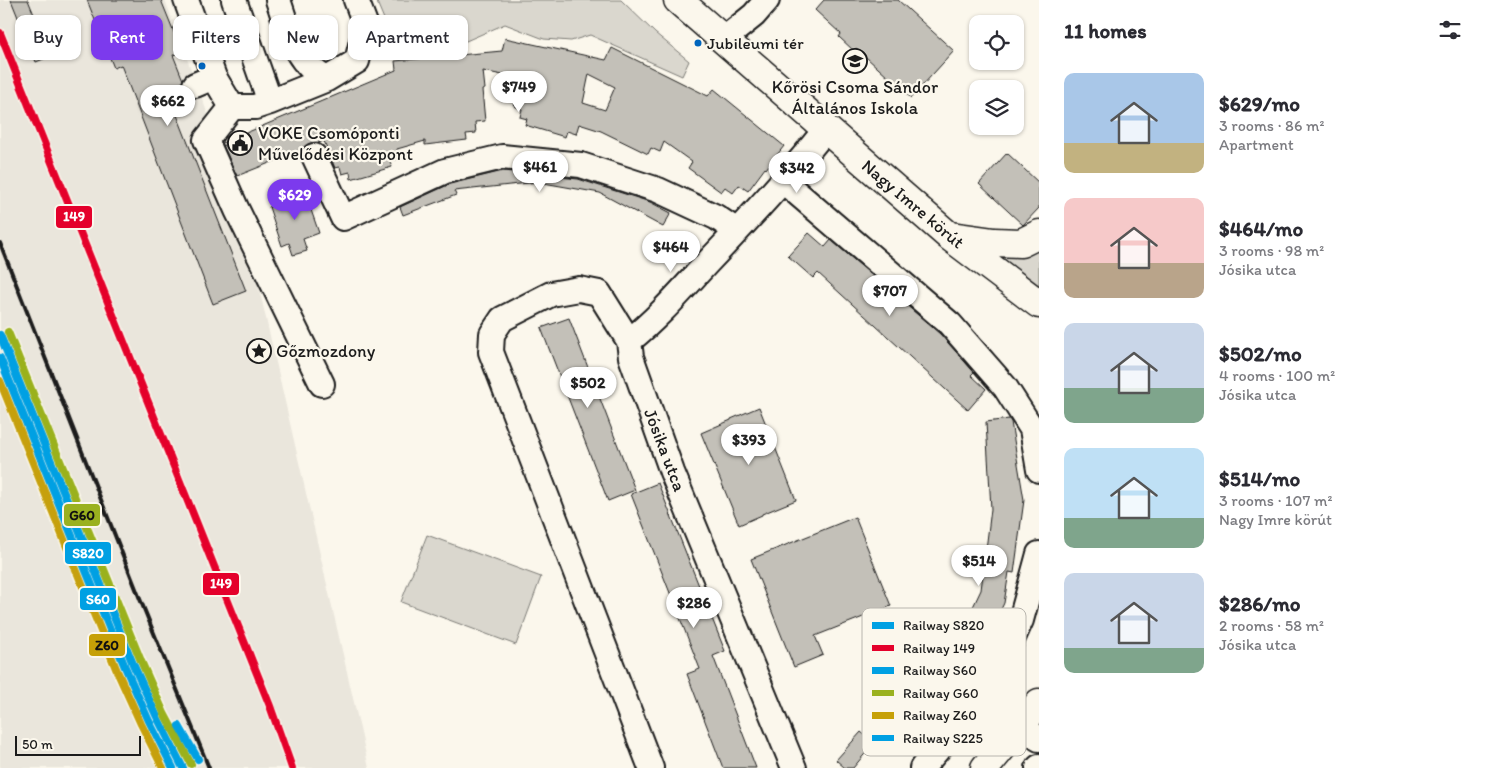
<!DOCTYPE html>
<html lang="en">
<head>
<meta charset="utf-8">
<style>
	:root { --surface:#fff; --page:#f2f2f3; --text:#2b2b33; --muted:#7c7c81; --accent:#7c3aed }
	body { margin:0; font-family:Itim,sans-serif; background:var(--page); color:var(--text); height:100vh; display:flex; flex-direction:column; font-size:19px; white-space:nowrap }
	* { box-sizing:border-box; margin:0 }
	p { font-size:16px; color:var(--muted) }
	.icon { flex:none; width:28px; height:28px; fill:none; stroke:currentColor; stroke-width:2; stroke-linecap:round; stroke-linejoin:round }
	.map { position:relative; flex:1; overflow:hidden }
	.drawer { display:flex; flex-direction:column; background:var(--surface); width:450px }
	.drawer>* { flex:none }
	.top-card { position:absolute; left:15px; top:15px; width:475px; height:45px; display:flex; gap:10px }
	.tools { position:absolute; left:969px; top:15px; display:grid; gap:10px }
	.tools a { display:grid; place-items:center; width:55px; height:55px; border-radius:10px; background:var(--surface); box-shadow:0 1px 4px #0004; font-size:25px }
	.scale { position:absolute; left:15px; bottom:12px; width:126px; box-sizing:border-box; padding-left:5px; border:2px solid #1c1c1c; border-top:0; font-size:14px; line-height:18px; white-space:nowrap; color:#1c1c1c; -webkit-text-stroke:4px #fbf7ec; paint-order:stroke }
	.price { position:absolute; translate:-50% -42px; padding:0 11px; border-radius:18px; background:#fff; color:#222; font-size:16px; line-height:32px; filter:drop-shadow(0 1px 2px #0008) }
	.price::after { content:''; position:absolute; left:50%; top:30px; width:15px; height:11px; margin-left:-8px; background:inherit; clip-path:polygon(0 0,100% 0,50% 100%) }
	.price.current { background:var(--accent); color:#fff }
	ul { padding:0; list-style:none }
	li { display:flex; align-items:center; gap:15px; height:125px; padding:0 25px }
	li span { display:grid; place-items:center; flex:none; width:140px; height:100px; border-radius:10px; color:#555 }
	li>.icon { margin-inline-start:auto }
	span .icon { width:60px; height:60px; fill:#fffc; stroke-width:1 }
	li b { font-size:21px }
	h2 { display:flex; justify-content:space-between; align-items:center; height:60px; padding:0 25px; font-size:21px }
	.pill { padding:0 18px; border-radius:10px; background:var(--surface); box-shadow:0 1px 4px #0004; font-size:18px; line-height:45px }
	.pill.current { background:var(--accent); color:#fff }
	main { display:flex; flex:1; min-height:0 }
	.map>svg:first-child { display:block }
	.built { fill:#eae6dc }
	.green { fill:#dad7ce; stroke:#7b7a75 }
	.building { fill:#c3c0b8; stroke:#1c1c1c; fill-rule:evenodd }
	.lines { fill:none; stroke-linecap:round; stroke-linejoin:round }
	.minor-casing { stroke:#1c1c1c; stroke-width:28 }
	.major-casing { stroke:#1c1c1c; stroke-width:31 }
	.minor { stroke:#fbf7ec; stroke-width:24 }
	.major { stroke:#fbf7ec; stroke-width:28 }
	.rail { stroke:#1c1c1c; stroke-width:4 }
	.rail-1-casing { stroke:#fbf7ec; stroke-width:11 }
	.rail-2-casing { stroke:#fbf7ec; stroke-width:11 }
	.rail-3-casing { stroke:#fbf7ec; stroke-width:11 }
	.rail-4-casing { stroke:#fbf7ec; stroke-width:11 }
	.rail-5-casing { stroke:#fbf7ec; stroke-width:11 }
	.rail-6-casing { stroke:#fbf7ec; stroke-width:11 }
	.rail-1 { stroke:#00a0e3; stroke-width:8 }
	.rail-2 { stroke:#e4002b; stroke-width:8 }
	.rail-3 { stroke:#00a0e3; stroke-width:8 }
	.rail-4 { stroke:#9ab11f; stroke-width:8 }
	.rail-5 { stroke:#c6a007; stroke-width:8 }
	.rail-6 { stroke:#00a0e3; stroke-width:8 }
	.bus-dot { fill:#0065bd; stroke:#fbf7ec; stroke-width:2 }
	.labels { text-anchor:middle; stroke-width:4.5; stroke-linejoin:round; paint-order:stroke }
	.bus-label { font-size:17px; fill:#1c1c1c; stroke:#fbf7ec; text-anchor:start }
	.poi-label { font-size:18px; fill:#1c1c1c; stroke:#fbf7ec; text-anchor:start }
	.street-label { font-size:18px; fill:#1c1c1c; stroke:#fbf7ec }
	.key { fill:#fbf7ec; stroke:#b8b5ae; stroke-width:1 }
	.key-label { font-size:14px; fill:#1c1c1c }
	.line-badge { stroke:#fbf7ec; stroke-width:2 }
	.badge-label { font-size:14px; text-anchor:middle; font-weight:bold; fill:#fff }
	.pale-badge-label { font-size:14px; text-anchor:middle; font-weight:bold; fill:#111 }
</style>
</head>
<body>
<main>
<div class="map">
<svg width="1039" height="768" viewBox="0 0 1039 768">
	<rect width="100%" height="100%" fill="#fbf7ec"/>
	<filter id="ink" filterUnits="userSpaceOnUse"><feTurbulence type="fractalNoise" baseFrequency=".02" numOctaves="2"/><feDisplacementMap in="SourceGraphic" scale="10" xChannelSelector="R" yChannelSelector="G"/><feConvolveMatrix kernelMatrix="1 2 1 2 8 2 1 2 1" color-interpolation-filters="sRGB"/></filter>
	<g filter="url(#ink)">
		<path class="built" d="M 0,0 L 165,0 L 237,192 L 369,768 L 0,768 Z"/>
		<path class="green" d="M 376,0 L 621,0 L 655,33 L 689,61 L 682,76 L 590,35 L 571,41 L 544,39 L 505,24 L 466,41 L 399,47 L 394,43 Z
			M 1039,234 L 1039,304 L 949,236 Z
			M 427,535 L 541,577 L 516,645 L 401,602 Z"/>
		<path class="building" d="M 11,0 L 28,0 L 51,56 L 36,62 Z
			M 87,0 L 161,0 L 182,52 L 173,55 L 183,80 L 182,90 L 190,97 L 192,103 L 175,110 L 246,291 L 213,304 L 121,65 L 114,68 Z
			M 824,0 L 898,0 L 954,51 L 911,98 L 856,48 L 854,51 L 839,37 L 841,34 L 815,10 Z
			M 505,38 L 606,60 L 612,48 L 708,96 L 714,89 L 784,146 L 766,169 L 765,168 L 748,191 L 739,185 L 733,193 L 725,187 L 721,192 L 688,168 L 692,162 L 664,142 L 660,152 L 651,148 L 648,154 L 601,131 L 579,124 L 576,134 L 567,131 L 565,137 L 525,125 L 527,119 L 520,117 L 522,109 L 514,106 L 522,79 L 483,71 L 485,89 L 482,90 L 485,121 L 475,122 L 476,133 L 466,134 L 467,140 L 425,145 L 425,141 L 397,149 L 399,159 L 390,161 L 392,167 L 351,179 L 350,172 L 342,174 L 340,167 L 335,168 L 324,141 L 318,143 L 315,142 L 308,144 L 302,150 L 237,176 L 222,143 L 396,70 L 395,61 L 502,51 ZM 589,74 L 615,87 L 605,110 L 583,103 Z
			M 1007,153 L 1039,183 L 1039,208 L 1023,225 L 979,184 Z
			M 503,171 L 578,179 L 650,202 L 671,213 L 663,227 L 600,193 L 538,182 L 454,191 L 456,195 L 403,215 L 400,207 L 450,184 Z
			M 303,187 L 319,233 L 303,239 L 307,251 L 293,255 L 289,243 L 282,246 L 269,207 L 292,199 L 289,191 Z
			M 809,233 L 825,247 L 831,240 L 940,334 L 974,372 L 971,375 L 986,389 L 968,410 L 818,273 L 813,278 L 788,256 Z
			M 569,318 L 635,490 L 608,501 L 541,328 Z
			M 759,407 L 796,500 L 762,514 L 762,515 L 739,525 L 701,433 L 731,420 L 731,419 Z
			M 1009,419 L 1011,422 L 1024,500 L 1014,573 L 1009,572 L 1004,603 L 994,624 L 998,626 L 971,683 L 918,744 L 894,724 L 944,668 L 981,590 L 991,509 L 986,422 Z
			M 658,483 L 725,651 L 713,656 L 756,768 L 723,768 L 687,674 L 700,669 L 631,494 Z
			M 855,517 L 891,606 L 815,636 L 823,655 L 794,667 L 751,559 Z
			M 861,732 L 874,743 L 853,768 L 845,768 L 836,760 Z"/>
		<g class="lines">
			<defs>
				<path id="minor" d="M 186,0 L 214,77 L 232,107 L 255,107 L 270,102 L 327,79 L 357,61 L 366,26 L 356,0
					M 234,0 L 270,102
					M 278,0 C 289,31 294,63 327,79
					M 723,40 L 754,15 L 767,0
					M 195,85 L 214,77
					M 232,107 L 206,140 L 237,210 L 322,384
					M 314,156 L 343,218 L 445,171 L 502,157 L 581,165 L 658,190 L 716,217 L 737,231
					M 783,181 L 950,324 L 1005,387 L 1032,429 L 1039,470
					M 629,341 C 658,318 682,290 707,263 C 748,220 789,176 826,129
					M 1020,725 L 1039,739
					M 651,768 L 491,352 L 492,334 L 502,319 L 551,294 L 579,289 L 599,293 L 629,341 L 631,357 L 672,472 L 794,768
					M 922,768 L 991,687 L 1021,620 L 1039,554
					M 1038,768 L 1039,767"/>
				<path id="major" d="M 678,0 L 949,236 L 1039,304
					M 951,236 L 994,242 L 1021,243 L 1039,234
					M 985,768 L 1039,703"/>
			</defs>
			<use href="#minor" class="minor-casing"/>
			<use href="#major" class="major-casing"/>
			<use href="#minor" class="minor"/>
			<use href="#major" class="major"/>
			<path class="rail" d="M 0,243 L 140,599 L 209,768"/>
			<defs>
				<path id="rail-1" d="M 0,335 L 133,664 L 157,717 L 183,768"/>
				<path id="rail-2" d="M 0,33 L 270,706 L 292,768"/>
				<path id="rail-3" d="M 0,358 L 125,667 L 149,721 L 173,768"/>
				<path id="rail-4" d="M 8,332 L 141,661 L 164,713 L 191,764"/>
				<path id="rail-5" d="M 0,381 L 117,671 L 141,724 L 163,768"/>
				<path id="rail-6" d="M 179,726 L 198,759"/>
			</defs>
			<use href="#rail-1" class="rail-1-casing"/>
			<use href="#rail-2" class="rail-2-casing"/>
			<use href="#rail-3" class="rail-3-casing"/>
			<use href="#rail-4" class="rail-4-casing"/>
			<use href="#rail-5" class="rail-5-casing"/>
			<use href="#rail-6" class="rail-6-casing"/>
			<use href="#rail-1" class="rail-1"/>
			<use href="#rail-2" class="rail-2"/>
			<use href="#rail-3" class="rail-3"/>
			<use href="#rail-4" class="rail-4"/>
			<use href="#rail-5" class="rail-5"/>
			<use href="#rail-6" class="rail-6"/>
		</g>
	</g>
	<defs>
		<symbol id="school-ring" viewBox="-11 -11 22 22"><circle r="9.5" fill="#fbf7ec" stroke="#1c1c1c" stroke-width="1.5"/><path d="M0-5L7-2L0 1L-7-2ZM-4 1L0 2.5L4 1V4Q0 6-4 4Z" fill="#1c1c1c"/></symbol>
		<symbol id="civic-ring" viewBox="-11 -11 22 22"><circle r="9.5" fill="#fbf7ec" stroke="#1c1c1c" stroke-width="1.5"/><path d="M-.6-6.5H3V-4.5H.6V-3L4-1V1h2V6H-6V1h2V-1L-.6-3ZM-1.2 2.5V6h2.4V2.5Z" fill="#1c1c1c"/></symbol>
		<symbol id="sight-ring" viewBox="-11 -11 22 22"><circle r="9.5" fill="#fbf7ec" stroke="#1c1c1c" stroke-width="1.5"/><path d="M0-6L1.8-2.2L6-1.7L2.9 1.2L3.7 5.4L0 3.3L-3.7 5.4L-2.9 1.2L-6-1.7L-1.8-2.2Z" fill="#1c1c1c"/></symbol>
	</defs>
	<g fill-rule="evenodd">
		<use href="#school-ring" x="841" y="47" width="28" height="28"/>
		<use href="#civic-ring" x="226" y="129" width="28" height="28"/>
		<use href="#sight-ring" x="245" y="337" width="28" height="28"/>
	</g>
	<g class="bus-dot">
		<circle cx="698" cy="43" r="4.5"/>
		<circle cx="202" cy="66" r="4.5"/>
	</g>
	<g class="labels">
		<g class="bus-label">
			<text x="707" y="49">Jubileumi tér</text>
		</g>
		<g class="poi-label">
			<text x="855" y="93" text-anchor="middle">Kőrösi Csoma Sándor<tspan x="855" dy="21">Általános Iskola</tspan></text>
			<text x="258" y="139">VOKE Csomóponti<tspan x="258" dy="21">Művelődési Központ</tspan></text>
			<text x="276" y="357">Gőzmozdony</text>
		</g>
		<g class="street-label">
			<text transform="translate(913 204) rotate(40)" y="6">Nagy Imre körút</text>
			<text transform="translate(665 450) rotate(69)" y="6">Jósika utca</text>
		</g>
	</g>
	<rect x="862" y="608" width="164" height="148" rx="8" class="key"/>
	<rect x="872" y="622" width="22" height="7" fill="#00a0e3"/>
	<rect x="872" y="645" width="22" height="6" fill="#e4002b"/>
	<rect x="872" y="667" width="22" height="7" fill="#00a0e3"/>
	<rect x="872" y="690" width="22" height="6" fill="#9ab11f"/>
	<rect x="872" y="712" width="22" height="7" fill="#c6a007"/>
	<rect x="872" y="735" width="22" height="6" fill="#00a0e3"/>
	<g class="key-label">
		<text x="903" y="630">Railway S820</text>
		<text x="903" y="653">Railway 149</text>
		<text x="903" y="675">Railway S60</text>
		<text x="903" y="698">Railway G60</text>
		<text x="903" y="720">Railway Z60</text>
		<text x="903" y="743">Railway S225</text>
	</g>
	<g class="line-badge">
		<rect x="55" y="205" width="38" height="24" rx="5" fill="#e4002b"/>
		<rect x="63" y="503" width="38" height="24" rx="5" fill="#9ab11f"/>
		<rect x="64" y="541" width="48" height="24" rx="5" fill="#00a0e3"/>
		<rect x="202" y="572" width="38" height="24" rx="5" fill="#e4002b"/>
		<rect x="79" y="587" width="38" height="24" rx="5" fill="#00a0e3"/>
		<rect x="88" y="633" width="38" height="24" rx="5" fill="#c6a007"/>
	</g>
	<g class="badge-label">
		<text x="74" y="221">149</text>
		<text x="88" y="558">S820</text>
		<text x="221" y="588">149</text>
		<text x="98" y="604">S60</text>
	</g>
	<g class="pale-badge-label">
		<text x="82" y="520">G60</text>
		<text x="107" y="650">Z60</text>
	</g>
</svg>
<div class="tools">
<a><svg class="icon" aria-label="locate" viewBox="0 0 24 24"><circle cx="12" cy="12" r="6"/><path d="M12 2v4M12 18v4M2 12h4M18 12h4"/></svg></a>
<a><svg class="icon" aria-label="layers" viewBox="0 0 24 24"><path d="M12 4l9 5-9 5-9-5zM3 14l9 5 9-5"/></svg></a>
</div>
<div class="scale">50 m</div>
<b class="price" style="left:519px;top:113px">$749</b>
<b class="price" style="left:168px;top:127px">$662</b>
<b class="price" style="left:540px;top:193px">$461</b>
<b class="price" style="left:797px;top:194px">$342</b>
<b class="price current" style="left:295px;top:221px">$629</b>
<b class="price" style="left:671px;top:273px">$464</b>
<b class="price" style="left:890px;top:317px">$707</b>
<b class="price" style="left:588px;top:409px">$502</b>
<b class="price" style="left:749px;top:466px">$393</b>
<b class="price" style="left:979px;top:587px">$514</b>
<b class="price" style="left:694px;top:629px">$286</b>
<div class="top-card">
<a class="pill">Buy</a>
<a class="pill current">Rent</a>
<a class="pill">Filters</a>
<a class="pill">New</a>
<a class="pill">Apartment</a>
</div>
</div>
<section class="drawer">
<h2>11 homes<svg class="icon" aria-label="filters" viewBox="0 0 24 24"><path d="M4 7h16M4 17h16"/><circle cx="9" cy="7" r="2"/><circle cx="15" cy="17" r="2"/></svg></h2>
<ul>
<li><span style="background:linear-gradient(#a9c7e8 70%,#c2b280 0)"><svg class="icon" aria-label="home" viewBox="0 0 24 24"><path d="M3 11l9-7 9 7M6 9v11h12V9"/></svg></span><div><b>$629/mo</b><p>3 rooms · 86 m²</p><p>Apartment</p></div></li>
<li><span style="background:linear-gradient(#f6c9c9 65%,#b9a48a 0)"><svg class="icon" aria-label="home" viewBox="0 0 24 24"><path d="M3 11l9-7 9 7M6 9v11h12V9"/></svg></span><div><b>$464/mo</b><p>3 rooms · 98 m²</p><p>Jósika utca</p></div></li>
<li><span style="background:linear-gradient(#c9d6e8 65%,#7fa58c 0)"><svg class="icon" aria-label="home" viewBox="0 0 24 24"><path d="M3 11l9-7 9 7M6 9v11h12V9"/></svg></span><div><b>$502/mo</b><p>4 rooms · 100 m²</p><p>Jósika utca</p></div></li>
<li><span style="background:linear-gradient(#bfe0f5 70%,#7fa58c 0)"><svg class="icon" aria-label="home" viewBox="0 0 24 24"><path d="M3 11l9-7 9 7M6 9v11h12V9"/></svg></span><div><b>$514/mo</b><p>3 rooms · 107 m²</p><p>Nagy Imre körút</p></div></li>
<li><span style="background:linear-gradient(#c9d6e8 75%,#7fa58c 0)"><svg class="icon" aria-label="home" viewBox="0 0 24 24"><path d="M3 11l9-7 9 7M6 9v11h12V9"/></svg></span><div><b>$286/mo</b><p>2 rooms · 58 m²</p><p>Jósika utca</p></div></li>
</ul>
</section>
</main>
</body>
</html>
